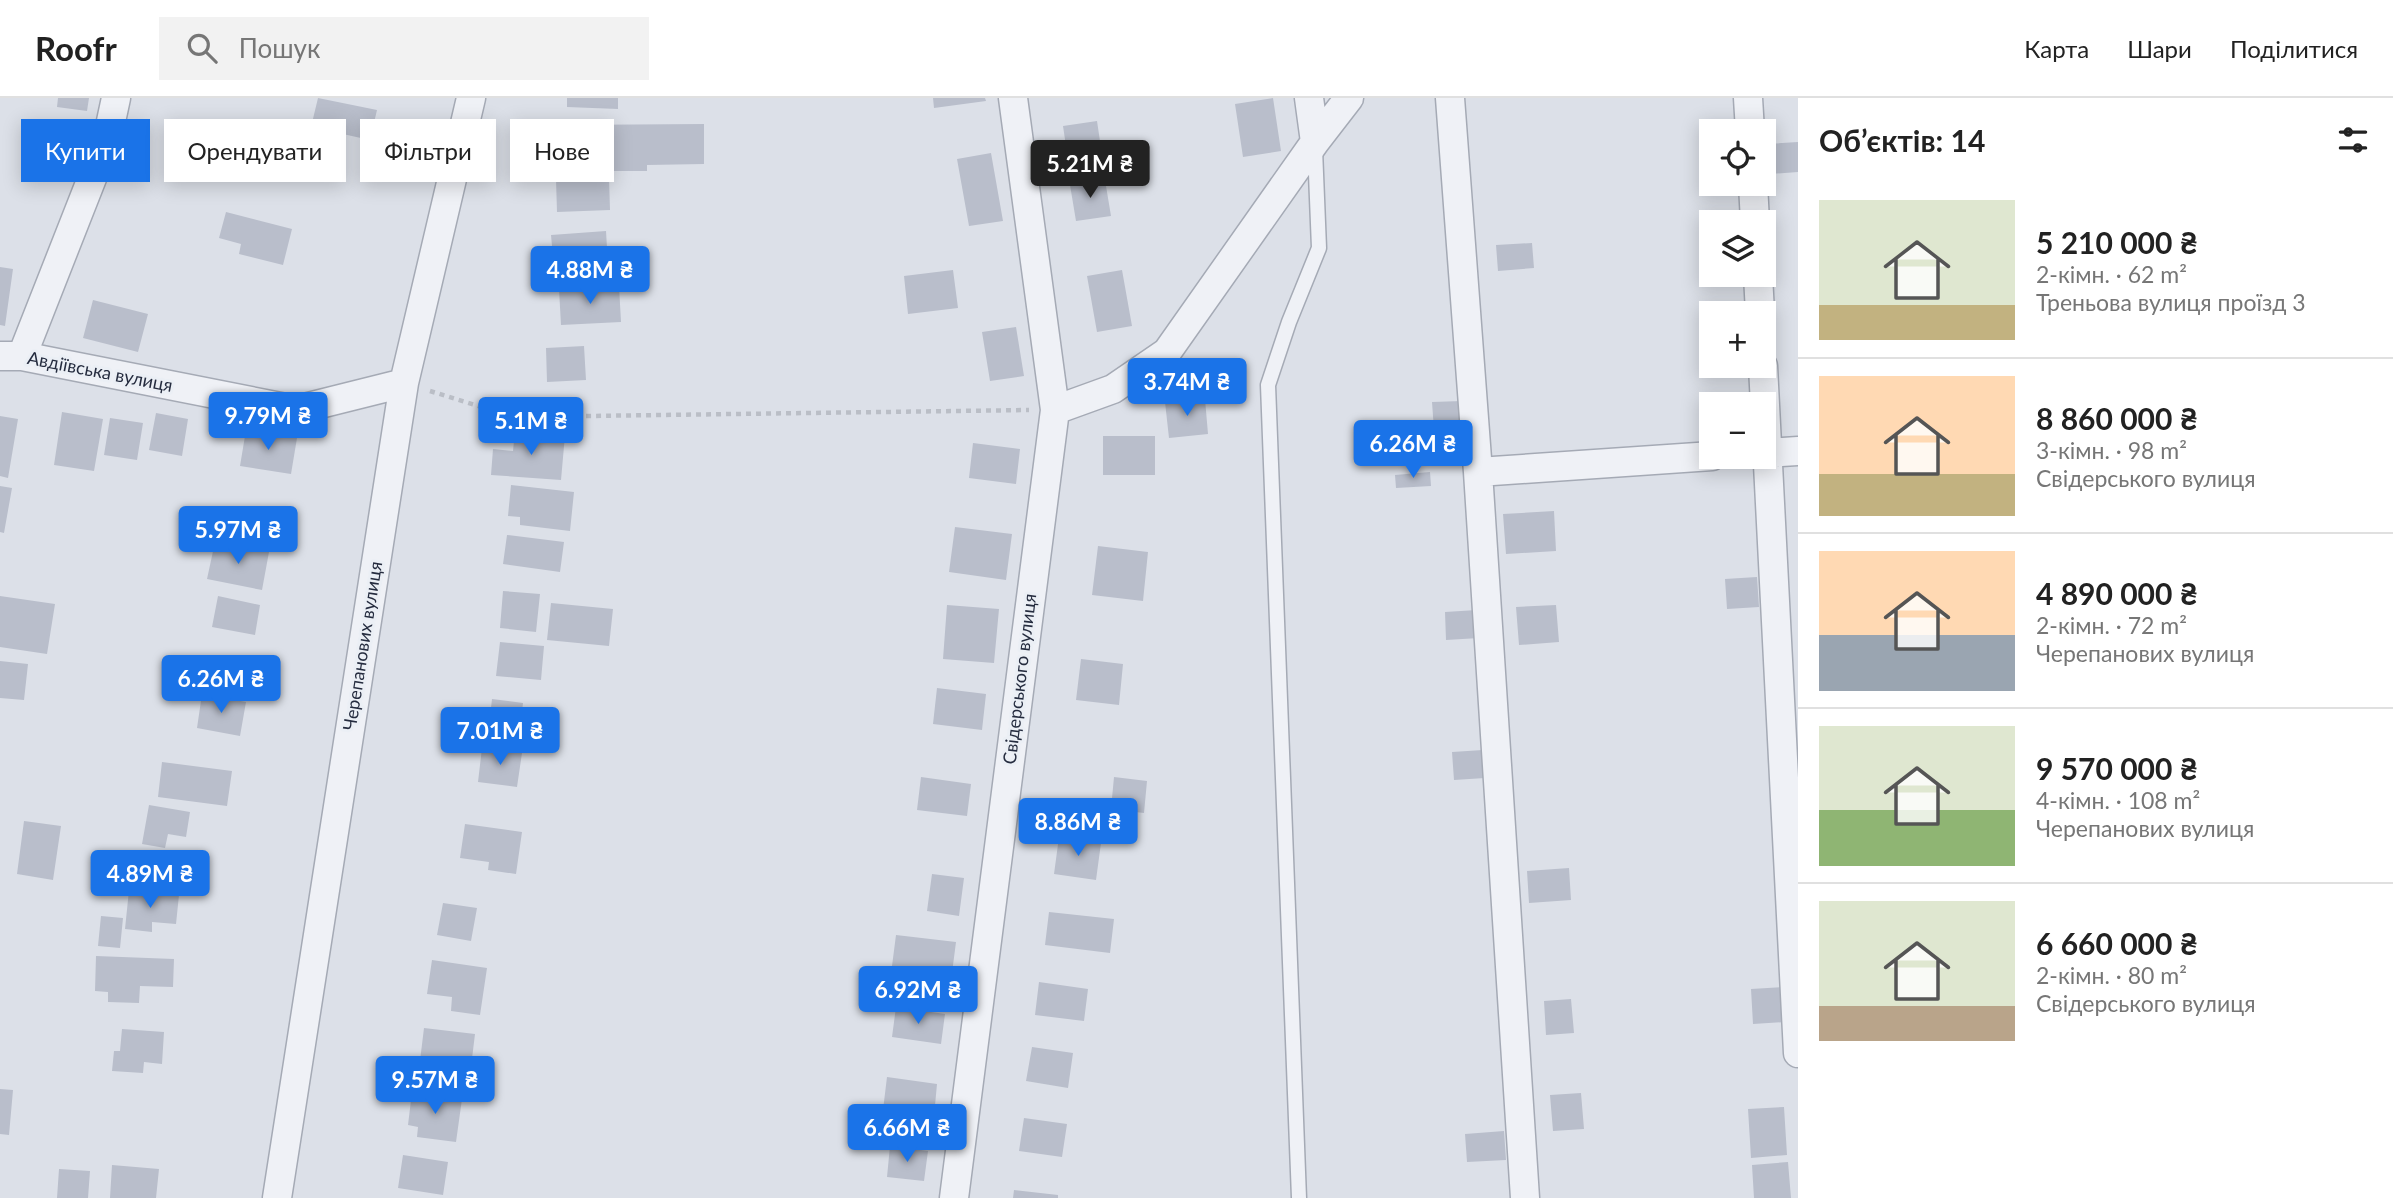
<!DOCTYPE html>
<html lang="uk">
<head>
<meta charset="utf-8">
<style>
	:root { --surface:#fff; --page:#f2f2f2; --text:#222; --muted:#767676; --line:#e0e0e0; --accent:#1a73e8 }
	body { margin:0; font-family:Lato,sans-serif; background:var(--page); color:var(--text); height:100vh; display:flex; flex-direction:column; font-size:26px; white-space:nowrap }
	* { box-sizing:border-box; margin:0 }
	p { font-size:23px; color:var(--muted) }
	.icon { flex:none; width:38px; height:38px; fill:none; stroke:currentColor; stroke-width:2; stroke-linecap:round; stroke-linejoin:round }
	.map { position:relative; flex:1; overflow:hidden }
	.drawer { display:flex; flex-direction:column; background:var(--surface); width:595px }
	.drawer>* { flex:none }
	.banner { position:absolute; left:21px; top:21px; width:665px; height:63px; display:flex; gap:14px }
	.controls { position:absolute; left:1699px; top:21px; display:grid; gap:14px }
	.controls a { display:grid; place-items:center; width:77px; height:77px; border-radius:0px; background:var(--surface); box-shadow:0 4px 18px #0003; font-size:35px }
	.price { position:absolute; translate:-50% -60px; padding:0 16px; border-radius:7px; background:var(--accent); color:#fff; font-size:23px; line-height:46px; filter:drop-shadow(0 2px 4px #0008) }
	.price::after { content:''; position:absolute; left:50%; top:42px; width:21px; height:16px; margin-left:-10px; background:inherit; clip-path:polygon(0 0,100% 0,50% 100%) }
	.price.current { background:#222; color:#fff }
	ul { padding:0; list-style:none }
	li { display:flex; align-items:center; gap:21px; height:175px; padding:0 21px }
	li+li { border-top:2px solid var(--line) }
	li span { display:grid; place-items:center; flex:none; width:196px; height:140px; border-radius:0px; color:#555 }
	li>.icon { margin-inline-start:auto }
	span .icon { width:84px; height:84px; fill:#fffc; stroke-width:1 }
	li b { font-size:30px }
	h2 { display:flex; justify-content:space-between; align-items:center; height:84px; padding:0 21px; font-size:30px }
	.chip { padding:0 24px; border-radius:0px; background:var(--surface); box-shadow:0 4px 18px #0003; font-size:24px; line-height:63px }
	.chip.current { background:var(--accent); color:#fff }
	header { display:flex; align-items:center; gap:42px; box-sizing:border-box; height:98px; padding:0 35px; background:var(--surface); border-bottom:2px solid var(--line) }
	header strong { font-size:33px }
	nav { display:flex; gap:38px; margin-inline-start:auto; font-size:24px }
	.search { width:490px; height:63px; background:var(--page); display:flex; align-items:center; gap:18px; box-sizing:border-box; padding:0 24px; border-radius:0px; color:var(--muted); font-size:26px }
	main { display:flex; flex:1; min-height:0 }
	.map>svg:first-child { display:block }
	.building { fill:#b9becb }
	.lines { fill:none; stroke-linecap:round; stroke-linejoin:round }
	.lane-casing { stroke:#a5aab5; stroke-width:17 }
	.street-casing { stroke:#a5aab5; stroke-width:31 }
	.path { stroke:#babec6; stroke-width:4.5; stroke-dasharray:5 5; stroke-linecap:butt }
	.lane { stroke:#eff1f6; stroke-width:14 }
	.street { stroke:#eff1f6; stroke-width:28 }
	.labels { text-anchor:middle; stroke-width:6; stroke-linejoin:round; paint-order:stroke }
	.street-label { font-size:18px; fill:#252c3f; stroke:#ebeff5 }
</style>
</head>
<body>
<header>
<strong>Roofr</strong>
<div class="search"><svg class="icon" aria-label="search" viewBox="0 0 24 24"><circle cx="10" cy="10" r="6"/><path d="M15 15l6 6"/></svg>Пошук</div>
<nav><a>Карта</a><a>Шари</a><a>Поділитися</a></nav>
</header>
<main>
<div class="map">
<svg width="1798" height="1100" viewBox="0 0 1798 1100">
	<rect width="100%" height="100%" fill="#dce0e8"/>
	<path class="building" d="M 58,0 L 89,0 L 87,13 L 57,9 Z
		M 318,0 L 377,12 L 370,42 L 311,29 Z
		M 567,0 L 618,0 L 618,11 L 567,9 Z
		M 933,0 L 985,0 L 986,3 L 934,10 Z
		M 1273,0 L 1281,53 L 1243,59 L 1235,6 Z
		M 1097,23 L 1104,70 L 1070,75 L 1063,28 Z
		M 704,26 L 704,66 L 647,67 L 647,73 L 606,73 L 606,52 L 562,52 L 562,27 Z
		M 1798,44 L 1798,74 L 1770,76 L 1768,46 Z
		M 991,55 L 1003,123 L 969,128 L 957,61 Z
		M 609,80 L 610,112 L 557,114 L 556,81 Z
		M 1105,82 L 1111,118 L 1076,123 L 1070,87 Z
		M 226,114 L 292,131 L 283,167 L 239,156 L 241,146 L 219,140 Z
		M 606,133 L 609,183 L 575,185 L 573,168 L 554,170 L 551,137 Z
		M 1532,145 L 1534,170 L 1498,173 L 1496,147 Z
		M 0,169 L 13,171 L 5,228 L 0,227 Z
		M 953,172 L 958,210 L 908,216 L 904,178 Z
		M 1122,172 L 1132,228 L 1097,234 L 1087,178 Z
		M 619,188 L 621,224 L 561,227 L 559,191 Z
		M 93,202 L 148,216 L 138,254 L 83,240 Z
		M 1016,229 L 1024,278 L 990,283 L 982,234 Z
		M 584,248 L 586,282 L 547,284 L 546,250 Z
		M 1205,301 L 1208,336 L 1169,340 L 1165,304 Z
		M 1462,303 L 1464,330 L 1434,332 L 1432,304 Z
		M 62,314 L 103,321 L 94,373 L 54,367 Z
		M 156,315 L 188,321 L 182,358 L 149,352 Z
		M 0,318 L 18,321 L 8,380 L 0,378 Z
		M 110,320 L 143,325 L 137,362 L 104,357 Z
		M 246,332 L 297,340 L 291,376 L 240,368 Z
		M 515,333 L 565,337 L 561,382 L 491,377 L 493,351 L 513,353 Z
		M 1103,338 L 1155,338 L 1155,377 L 1103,377 Z
		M 973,345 L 1020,351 L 1016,386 L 969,380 Z
		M 1430,374 L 1431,388 L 1396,390 L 1395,377 Z
		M 511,387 L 574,394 L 570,433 L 520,427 L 520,419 L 508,418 Z
		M 0,388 L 12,390 L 4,435 L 0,434 Z
		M 1554,413 L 1556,453 L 1506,456 L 1503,416 Z
		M 955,429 L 1012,436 L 1006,482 L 949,474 Z
		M 507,437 L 564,444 L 560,474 L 503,466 Z
		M 215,444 L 269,454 L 262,492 L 207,481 Z
		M 1098,448 L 1148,454 L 1143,503 L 1092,497 Z
		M 1757,479 L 1759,509 L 1727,511 L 1725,481 Z
		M 503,493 L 540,496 L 536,534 L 500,530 Z
		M 0,498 L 55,506 L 47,556 L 0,549 Z
		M 218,498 L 260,507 L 255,537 L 212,529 Z
		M 551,505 L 613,511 L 609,548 L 547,542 Z
		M 947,507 L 999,511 L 994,565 L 943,561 Z
		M 1556,507 L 1559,544 L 1519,547 L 1516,509 Z
		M 1477,512 L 1479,540 L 1446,542 L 1445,514 Z
		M 500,544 L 544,548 L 541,582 L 496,578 Z
		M 1081,561 L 1123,566 L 1119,607 L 1076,602 Z
		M 0,563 L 28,566 L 24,602 L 0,600 Z
		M 937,590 L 986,596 L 982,632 L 933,626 Z
		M 202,596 L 246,604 L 240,638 L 197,630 Z
		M 492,601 L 523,605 L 519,639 L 488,636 Z
		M 482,650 L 522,655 L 517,689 L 478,684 Z
		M 1483,652 L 1485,680 L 1454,682 L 1452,654 Z
		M 162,664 L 232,673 L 227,708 L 158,699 Z
		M 921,679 L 971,686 L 967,718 L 917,712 Z
		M 1114,679 L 1147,683 L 1144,715 L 1111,711 Z
		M 149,707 L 190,714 L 186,739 L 168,736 L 165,750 L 142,746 Z
		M 24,723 L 61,728 L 53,782 L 17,776 Z
		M 465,726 L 522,734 L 516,776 L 488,772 L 489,764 L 460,760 Z
		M 1059,739 L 1101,745 L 1096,782 L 1054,776 Z
		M 131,755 L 166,759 L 165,764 L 188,766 L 185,793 L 128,787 Z
		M 1569,770 L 1571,802 L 1529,805 L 1527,773 Z
		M 932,776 L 964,780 L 959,818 L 927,813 Z
		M 129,792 L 179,797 L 176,826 L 152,824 L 152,834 L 125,831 Z
		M 443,805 L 477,810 L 471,843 L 437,837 Z
		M 1049,814 L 1114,821 L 1110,855 L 1045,847 Z
		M 101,818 L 123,820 L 120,850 L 98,848 Z
		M 896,837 L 956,844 L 952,875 L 892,868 Z
		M 96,858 L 174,861 L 173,889 L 140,888 L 139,905 L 108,904 L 108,894 L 95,893 Z
		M 432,862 L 487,870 L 480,917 L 451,913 L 452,899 L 427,896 Z
		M 1039,884 L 1088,891 L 1084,923 L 1035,917 Z
		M 1783,889 L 1786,924 L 1753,926 L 1751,891 Z
		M 1571,901 L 1574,935 L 1546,937 L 1544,903 Z
		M 896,909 L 945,916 L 941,946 L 892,939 Z
		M 424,930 L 475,936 L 470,977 L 419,971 Z
		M 122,931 L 164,934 L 162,966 L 144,964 L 143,975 L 112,973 L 114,953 L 120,953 Z
		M 1032,949 L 1073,955 L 1068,990 L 1026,983 Z
		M 887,979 L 937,986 L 934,1018 L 883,1012 Z
		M 0,991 L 13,992 L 9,1037 L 0,1036 Z
		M 412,994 L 462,1001 L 456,1044 L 417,1039 L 418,1029 L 408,1027 Z
		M 1581,995 L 1584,1031 L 1553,1033 L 1550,997 Z
		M 1784,1009 L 1787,1057 L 1751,1060 L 1748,1011 Z
		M 1024,1020 L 1067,1026 L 1062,1059 L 1019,1053 Z
		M 1504,1033 L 1506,1062 L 1467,1064 L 1465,1036 Z
		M 890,1048 L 928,1053 L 924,1083 L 887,1079 Z
		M 403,1057 L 448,1064 L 443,1097 L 398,1090 Z
		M 1788,1064 L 1791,1100 L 1754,1100 L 1752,1067 Z
		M 112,1067 L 159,1071 L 156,1100 L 110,1100 Z
		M 59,1071 L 90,1073 L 88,1100 L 57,1100 Z
		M 1014,1092 L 1058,1097 L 1058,1100 L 1013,1100 Z"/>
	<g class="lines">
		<defs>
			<path id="lane" d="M 1299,1100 L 1268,287 L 1289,224 L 1319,150 L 1315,51"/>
			<path id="street" d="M 1309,0 L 1315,44
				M 1450,0 L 1478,374 L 1525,1100
				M 1748,0 L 1750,33
				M 1753,86 L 1755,124
				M 1758,177 L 1760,215
				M 0,258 L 22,258 L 296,312 L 404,285
				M 22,258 L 107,42 L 116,0
				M 1763,268 L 1798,955
				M 1055,312 L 1113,291 L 1167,254 L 1315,44 L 1349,0
				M 1764,355 L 1798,353
				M 1478,374 L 1712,358
				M 277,1100 L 404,285 L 471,0
				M 954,1100 L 1055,312 L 1013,0"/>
		</defs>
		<use href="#lane" class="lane-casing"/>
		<use href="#street" class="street-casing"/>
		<path class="path" d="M 430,293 L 514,319 L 1029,312"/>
		<use href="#lane" class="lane"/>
		<use href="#street" class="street"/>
	</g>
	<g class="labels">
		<g class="street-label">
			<text transform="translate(100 274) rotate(11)" y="6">Авдіївська вулиця</text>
			<text transform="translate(363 548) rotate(-81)" y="6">Черепанових вулиця</text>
			<text transform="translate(1020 581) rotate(-83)" y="6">Свiдерського вулиця</text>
		</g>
	</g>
</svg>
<div class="controls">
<a><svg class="icon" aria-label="locate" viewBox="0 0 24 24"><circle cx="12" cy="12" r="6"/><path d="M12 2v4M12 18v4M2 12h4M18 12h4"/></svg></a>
<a><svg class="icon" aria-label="layers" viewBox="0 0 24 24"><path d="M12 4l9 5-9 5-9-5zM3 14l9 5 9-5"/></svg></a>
<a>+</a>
<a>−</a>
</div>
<b class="price current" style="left:1090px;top:102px">5.21M ₴</b>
<b class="price" style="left:590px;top:208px">4.88M ₴</b>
<b class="price" style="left:1187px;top:320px">3.74M ₴</b>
<b class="price" style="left:268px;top:354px">9.79M ₴</b>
<b class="price" style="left:531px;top:359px">5.1M ₴</b>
<b class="price" style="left:1413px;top:382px">6.26M ₴</b>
<b class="price" style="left:238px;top:468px">5.97M ₴</b>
<b class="price" style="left:221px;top:617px">6.26M ₴</b>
<b class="price" style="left:500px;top:669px">7.01M ₴</b>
<b class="price" style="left:1078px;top:760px">8.86M ₴</b>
<b class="price" style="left:150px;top:812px">4.89M ₴</b>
<b class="price" style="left:918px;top:928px">6.92M ₴</b>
<b class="price" style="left:435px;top:1018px">9.57M ₴</b>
<b class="price" style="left:907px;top:1066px">6.66M ₴</b>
<div class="banner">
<a class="chip current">Купити</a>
<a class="chip">Орендувати</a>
<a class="chip">Фільтри</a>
<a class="chip">Нове</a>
</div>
</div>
<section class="drawer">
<h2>Об’єктів: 14<svg class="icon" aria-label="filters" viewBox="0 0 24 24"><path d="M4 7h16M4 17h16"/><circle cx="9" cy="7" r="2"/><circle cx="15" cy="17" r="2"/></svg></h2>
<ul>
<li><span style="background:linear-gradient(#dfe7d0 75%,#c2b280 0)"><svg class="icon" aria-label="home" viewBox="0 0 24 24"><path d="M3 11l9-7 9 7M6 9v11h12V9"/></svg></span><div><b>5 210 000 ₴</b><p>2-кімн. · 62 m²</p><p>Треньова вулиця проїзд 3</p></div></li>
<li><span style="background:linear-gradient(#ffd9b3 70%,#c2b280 0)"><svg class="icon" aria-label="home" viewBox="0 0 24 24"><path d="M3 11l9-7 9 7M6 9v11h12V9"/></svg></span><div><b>8 860 000 ₴</b><p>3-кімн. · 98 m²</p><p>Свiдерського вулиця</p></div></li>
<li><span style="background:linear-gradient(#ffd9b3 60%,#9aa5b1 0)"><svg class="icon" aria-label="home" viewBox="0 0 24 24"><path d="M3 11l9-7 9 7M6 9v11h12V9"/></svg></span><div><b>4 890 000 ₴</b><p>2-кімн. · 72 m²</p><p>Черепанових вулиця</p></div></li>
<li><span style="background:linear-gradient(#dfe7d0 60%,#8fb573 0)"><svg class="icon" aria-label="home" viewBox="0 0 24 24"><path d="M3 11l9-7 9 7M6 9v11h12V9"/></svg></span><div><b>9 570 000 ₴</b><p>4-кімн. · 108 m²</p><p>Черепанових вулиця</p></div></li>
<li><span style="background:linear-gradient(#dfe7d0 75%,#b9a48a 0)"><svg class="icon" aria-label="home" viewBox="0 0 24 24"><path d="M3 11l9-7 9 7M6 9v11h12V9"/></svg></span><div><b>6 660 000 ₴</b><p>2-кімн. · 80 m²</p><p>Свiдерського вулиця</p></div></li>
</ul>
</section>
</main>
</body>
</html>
